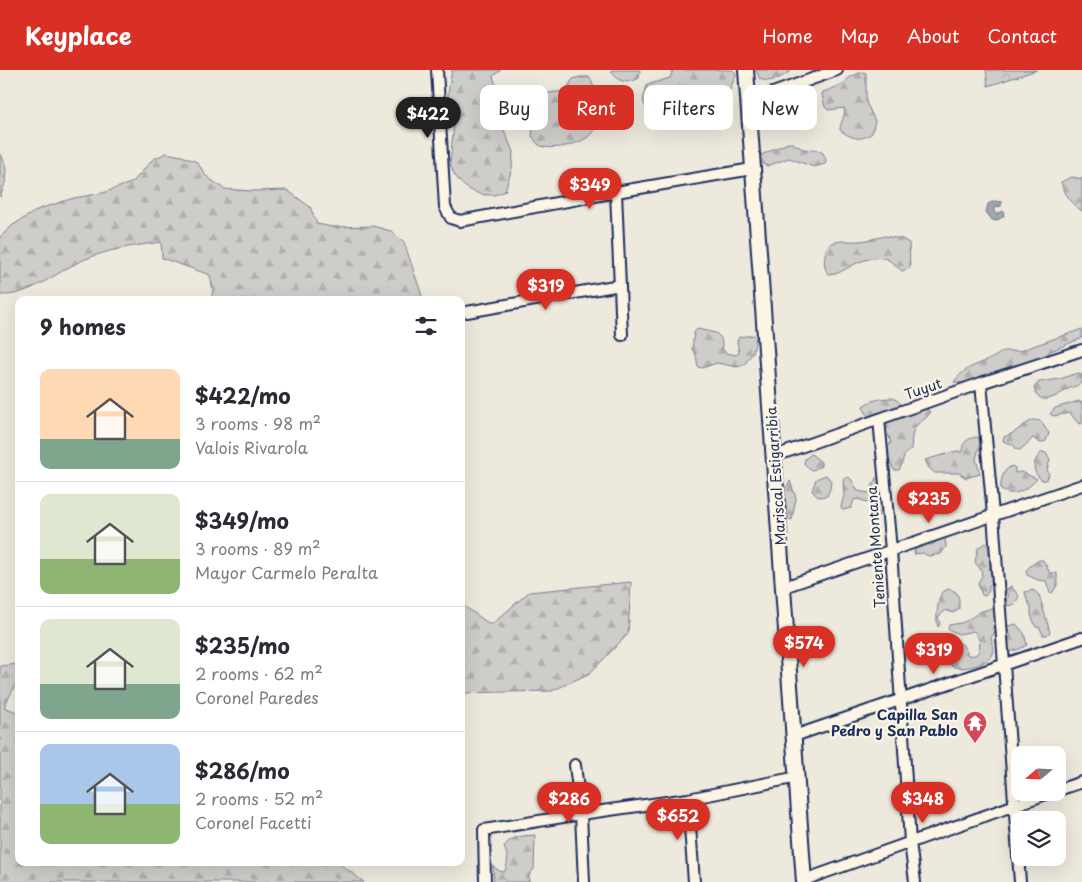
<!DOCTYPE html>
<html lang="en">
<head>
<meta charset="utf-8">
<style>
	:root { --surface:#fff; --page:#f2f2f3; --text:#2b2b33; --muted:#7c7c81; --line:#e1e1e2; --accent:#d93025 }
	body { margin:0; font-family:"Playpen Sans",sans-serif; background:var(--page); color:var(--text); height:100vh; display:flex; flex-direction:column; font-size:19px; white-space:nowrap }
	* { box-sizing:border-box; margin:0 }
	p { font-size:16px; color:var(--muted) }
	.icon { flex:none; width:28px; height:28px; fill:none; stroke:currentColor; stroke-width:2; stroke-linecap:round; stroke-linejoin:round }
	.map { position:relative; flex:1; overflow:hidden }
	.details { position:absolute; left:15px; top:226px; width:450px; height:570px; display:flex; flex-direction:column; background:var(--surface); border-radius:10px; box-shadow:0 5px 20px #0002 }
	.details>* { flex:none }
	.banner { position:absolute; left:480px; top:15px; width:475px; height:45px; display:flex; gap:10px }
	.needle { width:32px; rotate:251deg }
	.buttons { position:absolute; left:1011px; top:676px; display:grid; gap:10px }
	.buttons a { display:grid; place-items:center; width:55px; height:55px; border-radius:10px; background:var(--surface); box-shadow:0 5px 20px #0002; font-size:25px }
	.price { position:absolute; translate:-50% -42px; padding:0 11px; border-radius:18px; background:var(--accent); color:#fff; font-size:16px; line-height:32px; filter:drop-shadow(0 1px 2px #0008) }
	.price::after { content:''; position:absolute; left:50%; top:30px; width:15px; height:11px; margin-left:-8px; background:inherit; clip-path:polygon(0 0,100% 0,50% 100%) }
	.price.on { background:#222; color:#fff }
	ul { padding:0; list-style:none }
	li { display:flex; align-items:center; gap:15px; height:125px; padding:0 25px }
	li+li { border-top:1px solid var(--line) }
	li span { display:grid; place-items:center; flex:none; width:140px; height:100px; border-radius:10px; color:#555 }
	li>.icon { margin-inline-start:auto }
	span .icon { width:60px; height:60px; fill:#fffc; stroke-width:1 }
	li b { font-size:21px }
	h2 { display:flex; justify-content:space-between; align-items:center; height:60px; padding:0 25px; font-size:21px }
	.chip { padding:0 18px; border-radius:10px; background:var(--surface); box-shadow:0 5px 20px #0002; font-size:18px; line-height:45px }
	.chip.on { background:var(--accent); color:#fff }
	header { display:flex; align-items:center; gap:30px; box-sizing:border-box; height:70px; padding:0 25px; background:var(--accent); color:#fff }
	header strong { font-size:24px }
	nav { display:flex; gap:28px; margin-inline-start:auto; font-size:18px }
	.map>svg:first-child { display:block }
	.forest { fill:url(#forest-firs); stroke:#757e94 }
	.park { fill:url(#park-crowns); stroke:#757e94 }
	.water { fill:url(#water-ripples); stroke:#6c778f }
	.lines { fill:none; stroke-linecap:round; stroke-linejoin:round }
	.street-casing { stroke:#1b2f5e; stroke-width:14 }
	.secondary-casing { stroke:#1b2f5e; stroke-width:18 }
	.street { stroke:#fcf5e5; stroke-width:10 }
	.secondary { stroke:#fcf5e5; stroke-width:14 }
	.labels { text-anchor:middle; stroke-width:4.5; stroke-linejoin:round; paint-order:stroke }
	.street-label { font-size:14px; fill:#1b2f5e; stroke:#fcf5e5 }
	.poi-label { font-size:14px; font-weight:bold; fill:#1b2f5e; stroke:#fcf5e5; text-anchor:end }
</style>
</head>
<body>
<header>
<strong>Keyplace</strong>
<nav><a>Home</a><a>Map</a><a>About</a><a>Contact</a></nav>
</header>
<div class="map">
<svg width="1082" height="812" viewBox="0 0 1082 812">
	<defs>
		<pattern id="forest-firs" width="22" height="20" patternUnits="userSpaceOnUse" patternTransform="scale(1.25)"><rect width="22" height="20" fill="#cfcdca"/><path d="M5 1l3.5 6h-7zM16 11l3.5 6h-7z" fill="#b1b0b0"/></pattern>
		<pattern id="park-crowns" width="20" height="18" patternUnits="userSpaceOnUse" patternTransform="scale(1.25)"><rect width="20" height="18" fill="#cfcdca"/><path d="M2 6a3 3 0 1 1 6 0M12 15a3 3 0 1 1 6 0" fill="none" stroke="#b1b0b0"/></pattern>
		<pattern id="water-ripples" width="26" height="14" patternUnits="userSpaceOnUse" patternTransform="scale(1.25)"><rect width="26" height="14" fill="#a2a7af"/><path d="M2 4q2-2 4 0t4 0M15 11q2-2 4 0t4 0" fill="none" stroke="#838892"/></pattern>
	</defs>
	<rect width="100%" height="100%" fill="#eee9dd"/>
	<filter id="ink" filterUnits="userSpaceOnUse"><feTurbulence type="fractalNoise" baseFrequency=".02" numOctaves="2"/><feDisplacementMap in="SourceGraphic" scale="10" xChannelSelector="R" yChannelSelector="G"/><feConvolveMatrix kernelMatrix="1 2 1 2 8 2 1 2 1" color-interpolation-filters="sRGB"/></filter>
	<g filter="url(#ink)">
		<path class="forest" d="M 452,0 L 501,0 L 493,6 L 503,37 L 500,45 L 504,60 L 513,82 L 512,98 L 505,121 C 490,130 467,123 457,108 C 453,104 452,98 450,94 L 454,52 L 453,43 L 447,30 Z
			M 611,0 L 640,0 L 639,8 C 628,15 616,12 611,0 Z
			M 673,0 L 733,0 L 736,4 L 730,20 L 723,24 L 699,21 L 693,17 L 685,16 L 671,22 L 653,36 L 646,38 L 643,31 L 647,15 L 670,8 Z
			M 756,0 L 792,0 C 782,7 772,14 760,9 Z
			M 862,2 L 866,3 L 866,32 L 875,51 L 872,63 C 861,72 850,68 840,60 C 840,51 846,48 844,38 L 828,40 L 825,37 L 822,25 L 823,22 L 842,15 L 850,7 Z
			M 580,7 L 589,7 C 598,20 602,53 590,65 C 582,74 550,82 539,75 C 536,73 534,68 532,66 L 533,58 L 541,44 L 535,30 L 549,23 L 565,21 L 573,9 Z
			M 788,73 L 792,73 L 803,79 L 820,81 L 823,83 L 826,90 L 825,94 L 814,97 L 789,88 L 767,96 L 763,94 L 759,88 L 761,85 Z
			M 166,83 L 182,86 L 197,92 L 206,106 L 224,119 L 252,121 L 287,120 L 310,137 L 317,154 L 332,157 L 373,156 L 391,161 L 404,172 L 422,226 L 421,230 L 211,230 L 213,220 L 210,205 L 162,188 L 161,172 C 134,176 107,179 81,191 C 56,202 29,227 0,225 L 0,167 L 13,155 L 39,139 L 74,128 L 103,123 L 133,112 L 152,90 Z
			M 1,84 C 9,102 7,110 0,127 L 0,85 Z
			M 1072,107 L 1082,109 L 1082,141 C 1074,136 1063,122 1061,112 Z
			M 885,166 L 902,169 L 909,173 L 910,198 L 902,201 C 897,197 890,189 883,188 C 871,186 855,193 846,199 C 839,202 835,206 828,204 C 824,197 824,193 825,185 C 827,167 844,172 858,171 C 867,171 876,168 885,166 Z
			M 697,259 L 716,263 L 721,268 L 723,280 L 726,283 L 736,285 L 739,283 L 737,271 L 739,267 L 754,265 L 756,268 L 753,282 L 744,295 L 737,297 L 717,293 L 702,298 L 698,297 L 696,285 L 692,279 L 694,263 Z
			M 1082,259 L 1082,268 L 1051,281 L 1039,291 L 970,311 L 962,313 L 954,312 C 968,292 986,295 1003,281 L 1019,281 Z
			M 1077,303 L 1082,305 L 1080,314 C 1077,316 1072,317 1068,319 C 1058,325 1040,339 1034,318 L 1039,312 L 1060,309 Z
			M 892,328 C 901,330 903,338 905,346 L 919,339 L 927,339 L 930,342 C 927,349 923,349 918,354 C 911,361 912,370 911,379 C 900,386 905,391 899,400 L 894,400 L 889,389 L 885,388 L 886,379 L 891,373 L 889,366 C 882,365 864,343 863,336 C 871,330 882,328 892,328 Z
			M 1079,331 L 1082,333 L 1082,354 L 1078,353 L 1070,343 L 1053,346 L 1050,344 L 1055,338 Z
			M 1033,350 L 1041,351 L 1045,358 L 1049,363 L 1046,371 L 1040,373 L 1033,368 L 1020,380 L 1016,379 C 1014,373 1009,374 1003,371 L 1004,367 C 1016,363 1022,355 1033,350 Z
			M 977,367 L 981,370 L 976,389 L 980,404 L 966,408 L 959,403 L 935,403 L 929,398 L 925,390 L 957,381 L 962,382 C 962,372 968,368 977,367 Z
			M 1042,382 L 1046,383 L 1050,390 L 1047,399 L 1049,405 L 1046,410 L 1042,410 C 1031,402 1032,391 1042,382 Z
			M 811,384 L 821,392 L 821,396 L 813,400 L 809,399 L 804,393 L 805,389 Z
			M 1012,396 L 1015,398 L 1015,403 L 1022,402 L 1037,409 C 1028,419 1014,428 1001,420 C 1000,411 1003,399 1012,396 Z
			M 826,405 L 831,411 L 830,419 L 827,426 L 818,427 L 812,421 L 816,409 Z
			M 848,407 L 851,409 L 858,421 L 869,423 L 876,408 L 880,409 L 883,437 L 882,445 L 875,446 L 875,438 L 873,434 L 858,429 L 854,430 L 851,438 L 843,440 L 841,437 L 844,425 L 843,412 L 844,409 Z
			M 790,411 L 796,428 L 792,450 L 789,449 L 783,440 L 778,419 L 785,419 Z
			M 945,468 L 946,477 L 941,484 L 928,486 L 923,483 L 914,484 C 915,473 924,474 932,475 L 938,470 Z
			M 985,473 L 989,477 L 990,500 L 993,512 L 989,516 L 989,521 L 985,526 L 982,525 L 978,513 L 982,506 L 981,500 L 975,492 L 978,478 Z
			M 1039,490 L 1043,490 L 1050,503 L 1057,503 L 1057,515 L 1053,522 L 1050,523 L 1046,511 L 1038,510 L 1027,505 L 1026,501 L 1030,496 Z
			M 631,512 L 628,564 L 590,603 L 552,621 L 461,623 L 461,534 L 491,555 L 529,522 Z
			M 1011,516 L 1019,526 L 1015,534 L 1008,536 L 1006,529 L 1009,526 L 1005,520 Z
			M 949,519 L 956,522 L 959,529 L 959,539 L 953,543 L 946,540 L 938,547 L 940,554 L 938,557 C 935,550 938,529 942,522 Z
			M 1033,520 L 1039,525 L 1050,562 L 1047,565 L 1043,565 L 1040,558 L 1036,557 L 1031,545 L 1031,537 L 1027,530 L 1025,522 Z
			M 994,539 L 997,558 L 991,568 C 992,573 995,579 993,584 C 988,595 961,601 951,596 L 949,583 L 951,576 L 959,573 L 963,575 L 968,585 C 983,589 982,569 974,561 L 959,564 L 948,559 L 949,555 C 953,554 957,554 961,553 C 974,549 976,539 994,539 Z
			M 1016,554 L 1024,563 L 1027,575 C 1019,579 1013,583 1004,580 L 1006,572 L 1011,566 L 1007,559 L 1008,556 Z
			M 19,594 L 19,608 L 4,637 L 19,643 L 19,792 L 313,793 L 340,794 L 364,812 L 0,812 L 0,596 Z
			M 535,765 L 534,799 L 529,805 L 529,812 L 494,812 L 493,796 L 499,801 L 504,802 C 509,794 508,786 504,777 C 510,766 523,766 535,765 Z"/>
		<path class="park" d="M 986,0 L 1037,0 L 988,16 Z"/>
		<path class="water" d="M 994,131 L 1002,132 L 1001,136 L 994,138 L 994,142 L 997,144 L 1003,141 L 1004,146 L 996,151 L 992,150 L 986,142 L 988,134 Z"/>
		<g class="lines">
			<defs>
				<path id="street" d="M 437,0 L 445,137 L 451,148 L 460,151 L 616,122 L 752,99
					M 748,32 L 837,0
					M 616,122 L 622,265
					M 467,242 L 620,215
					M 981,313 L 993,445 L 1020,812
					M 879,349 L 891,480 L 910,772 L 915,812
					M 775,386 L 981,313 L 1082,280
					M 784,517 L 1082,415
					M 794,666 L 1082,568
					M 575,695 L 581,744 L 584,812
					M 1058,720 L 1082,712
					M 688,729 L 694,812
					M 804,810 L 1052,722
					M 485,812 L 484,760 L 581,744 L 688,729 L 798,707"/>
				<path id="secondary" d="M 746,0 L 804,812"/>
			</defs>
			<use href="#street" class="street-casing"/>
			<use href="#secondary" class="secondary-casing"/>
			<use href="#street" class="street"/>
			<use href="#secondary" class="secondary"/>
		</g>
	</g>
	<defs>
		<symbol id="temple-pin" viewBox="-11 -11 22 30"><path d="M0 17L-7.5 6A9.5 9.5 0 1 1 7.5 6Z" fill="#d1495b" stroke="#fcf5e5"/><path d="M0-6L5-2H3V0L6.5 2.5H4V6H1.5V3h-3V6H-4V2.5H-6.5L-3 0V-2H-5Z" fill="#fff"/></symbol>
	</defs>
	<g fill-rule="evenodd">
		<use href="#temple-pin" x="961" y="639" width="28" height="38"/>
	</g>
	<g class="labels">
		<g class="street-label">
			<text transform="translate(923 319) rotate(-19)" y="5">Tuyut</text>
			<text transform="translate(776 406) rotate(-94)" y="5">Mariscal Estigarribia</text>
			<text transform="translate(876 477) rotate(-94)" y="5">Teniente Montana</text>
		</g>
		<g class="poi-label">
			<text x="958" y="650">Capilla San<tspan x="958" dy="16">Pedro y San Pablo</tspan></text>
		</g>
	</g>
</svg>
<div class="buttons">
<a><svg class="needle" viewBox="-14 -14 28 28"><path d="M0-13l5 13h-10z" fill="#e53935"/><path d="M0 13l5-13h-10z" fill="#7c7c81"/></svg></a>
<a><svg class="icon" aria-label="layers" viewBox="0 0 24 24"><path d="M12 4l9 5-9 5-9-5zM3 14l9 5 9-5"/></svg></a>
</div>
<b class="price on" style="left:428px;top:69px">$422</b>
<b class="price" style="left:590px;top:140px">$349</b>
<b class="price" style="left:546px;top:241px">$319</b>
<b class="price" style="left:929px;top:454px">$235</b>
<b class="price" style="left:804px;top:598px">$574</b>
<b class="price" style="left:934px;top:605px">$319</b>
<b class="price" style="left:569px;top:754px">$286</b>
<b class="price" style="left:923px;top:754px">$348</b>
<b class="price" style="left:678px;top:771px">$652</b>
<div class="banner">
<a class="chip">Buy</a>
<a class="chip on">Rent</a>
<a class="chip">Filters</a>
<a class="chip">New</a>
</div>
<section class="details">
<h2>9 homes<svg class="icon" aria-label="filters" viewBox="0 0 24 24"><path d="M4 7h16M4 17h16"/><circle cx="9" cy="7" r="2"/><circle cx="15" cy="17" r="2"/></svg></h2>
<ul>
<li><span style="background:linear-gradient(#ffd9b3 70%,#7fa58c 0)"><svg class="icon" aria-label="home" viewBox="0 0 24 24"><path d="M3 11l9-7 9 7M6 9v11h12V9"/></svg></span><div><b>$422/mo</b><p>3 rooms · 98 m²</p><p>Valois Rivarola</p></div></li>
<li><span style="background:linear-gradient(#dfe7d0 65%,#8fb573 0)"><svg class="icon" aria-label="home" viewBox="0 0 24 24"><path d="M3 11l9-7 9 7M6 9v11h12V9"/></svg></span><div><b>$349/mo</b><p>3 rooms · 89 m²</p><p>Mayor Carmelo Peralta</p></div></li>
<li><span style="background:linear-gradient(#dfe7d0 65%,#7fa58c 0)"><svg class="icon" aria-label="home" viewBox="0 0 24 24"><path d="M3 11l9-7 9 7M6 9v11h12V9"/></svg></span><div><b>$235/mo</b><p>2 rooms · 62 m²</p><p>Coronel Paredes</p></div></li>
<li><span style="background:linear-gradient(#a9c7e8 60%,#8fb573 0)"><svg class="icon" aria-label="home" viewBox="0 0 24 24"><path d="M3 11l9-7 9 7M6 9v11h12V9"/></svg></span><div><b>$286/mo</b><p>2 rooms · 52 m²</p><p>Coronel Facetti</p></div></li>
</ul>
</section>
</div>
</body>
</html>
